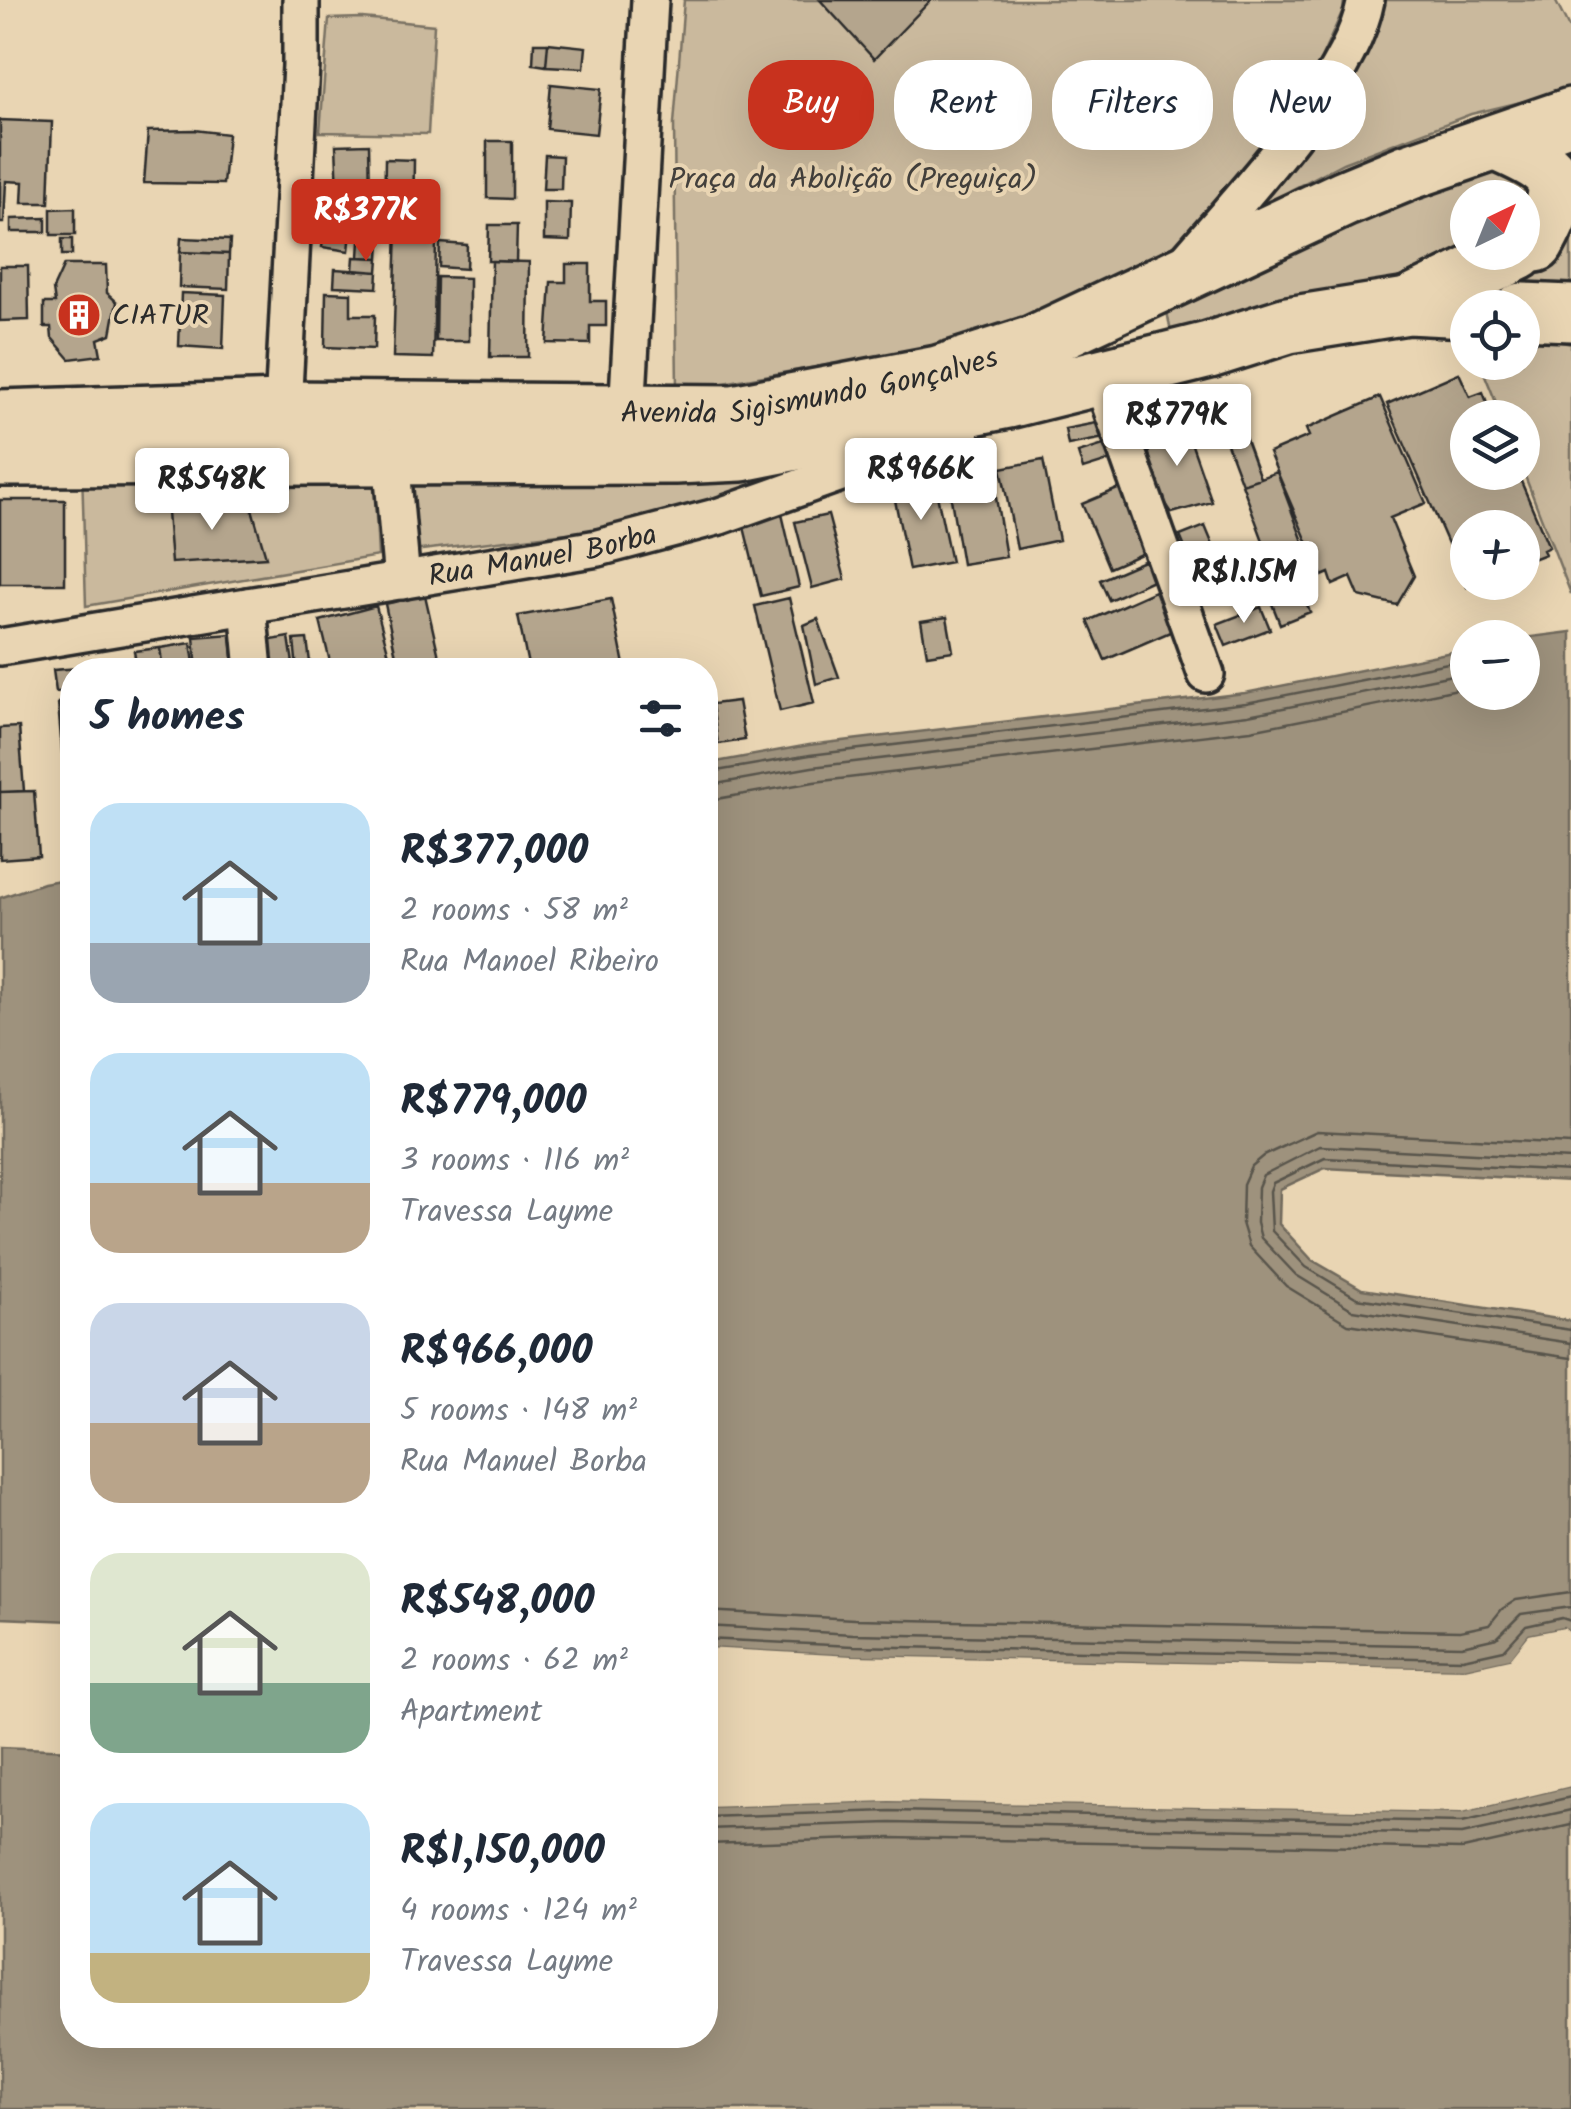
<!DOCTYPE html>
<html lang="en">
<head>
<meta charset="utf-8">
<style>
	:root { --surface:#fff; --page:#f6f6f7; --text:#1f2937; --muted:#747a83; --accent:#c8321e }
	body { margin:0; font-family:Kalam,sans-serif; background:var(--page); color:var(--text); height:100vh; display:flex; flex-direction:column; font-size:38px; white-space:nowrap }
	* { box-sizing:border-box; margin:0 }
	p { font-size:32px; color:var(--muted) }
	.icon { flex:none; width:55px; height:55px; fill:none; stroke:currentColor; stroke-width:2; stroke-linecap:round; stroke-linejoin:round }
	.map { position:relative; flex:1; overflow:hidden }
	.details { position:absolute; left:60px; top:658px; width:658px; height:1390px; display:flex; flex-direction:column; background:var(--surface); border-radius:40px; box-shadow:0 10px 40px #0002 }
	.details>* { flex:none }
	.guide { position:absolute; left:748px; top:60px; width:672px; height:90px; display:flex; gap:20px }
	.needle { width:65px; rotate:43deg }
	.fabs { position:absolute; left:1450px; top:180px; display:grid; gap:20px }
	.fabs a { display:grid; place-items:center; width:90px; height:90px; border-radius:50%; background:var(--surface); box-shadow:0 10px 40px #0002; font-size:50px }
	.price { position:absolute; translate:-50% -85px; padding:0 22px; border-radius:10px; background:#fff; color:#222; font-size:32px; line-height:65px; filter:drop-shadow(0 2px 5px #0008) }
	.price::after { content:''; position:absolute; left:50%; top:60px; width:30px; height:22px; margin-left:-15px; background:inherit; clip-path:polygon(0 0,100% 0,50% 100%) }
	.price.active { background:var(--accent); color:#fff }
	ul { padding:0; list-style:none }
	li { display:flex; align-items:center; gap:30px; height:250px; padding:0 30px }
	li span { display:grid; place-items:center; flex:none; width:280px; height:200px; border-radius:30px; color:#555 }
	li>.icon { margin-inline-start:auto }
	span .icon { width:120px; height:120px; fill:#fffc; stroke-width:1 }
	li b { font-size:42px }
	h2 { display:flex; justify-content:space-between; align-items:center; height:120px; padding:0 30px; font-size:42px }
	.tag { padding:0 35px; border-radius:40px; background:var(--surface); box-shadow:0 10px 40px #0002; font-size:35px; line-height:90px }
	.tag.active { background:var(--accent); color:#fff }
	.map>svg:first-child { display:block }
	.green { fill:#cab99d; stroke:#7a7264; stroke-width:2.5; fill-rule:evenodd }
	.water { fill:#9e927d; stroke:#70695c; stroke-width:2.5 }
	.pier { fill:#e9d5b3 }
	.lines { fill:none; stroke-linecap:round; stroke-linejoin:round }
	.shore { stroke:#59544c; stroke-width:2.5 }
	.building { fill:#b4a58d; stroke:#2b2b2b; stroke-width:2.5 }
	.minor-casing { stroke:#2b2b2b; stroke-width:42 }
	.primary-casing { stroke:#2b2b2b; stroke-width:62 }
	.minor { stroke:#e9d5b3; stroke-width:35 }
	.primary { stroke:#e9d5b3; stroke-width:55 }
	.labels { text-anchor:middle; stroke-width:8; stroke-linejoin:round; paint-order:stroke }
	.park-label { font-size:30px; fill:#43403c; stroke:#e9d5b3 }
	.poi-label { font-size:30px; fill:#2b2b2b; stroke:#e9d5b3; text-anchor:start }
	.street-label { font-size:30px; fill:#2b2b2b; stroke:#e9d5b3 }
</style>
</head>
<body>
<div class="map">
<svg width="1571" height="2109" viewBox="0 0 1571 2109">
	<rect width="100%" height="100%" fill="#e9d5b3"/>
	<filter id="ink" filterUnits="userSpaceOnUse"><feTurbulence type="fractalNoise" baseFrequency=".01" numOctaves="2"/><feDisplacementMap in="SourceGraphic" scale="20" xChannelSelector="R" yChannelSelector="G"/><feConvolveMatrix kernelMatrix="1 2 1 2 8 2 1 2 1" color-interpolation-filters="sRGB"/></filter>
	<g filter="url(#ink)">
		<path class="green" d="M 684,0 L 1344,0 L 1343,10 L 1288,132 L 1150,274 L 931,347 L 677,391 L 674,124 Z
			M 1382,0 L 1555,0 L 1571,32 L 1571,90 L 1471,114 L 1343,163 L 1291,190 L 1267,208 L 1571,106 L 1571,301 L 1442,294 L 1172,338 L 1167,311 L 1230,236 ZM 1468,198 L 1522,198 L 1522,252 L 1468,252 Z
			M 362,18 L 434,25 L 428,134 L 320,132 L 329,19 Z
			M 1523,333 L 1571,344 L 1571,594 L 1523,471 L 1522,418 L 1502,417 L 1480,363 L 1522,362 Z
			M 797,453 L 800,479 L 708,500 L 618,527 L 404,552 L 401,466 Z
			M 82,468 L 374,476 L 378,556 L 86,606 Z"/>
		<path class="water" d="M 1571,632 L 1571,1181 L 1325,1168 L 1280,1189 L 1279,1224 L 1312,1260 L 1362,1289 L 1571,1321 L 1571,1634 L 1564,1628 L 1529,1635 L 1511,1659 L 1465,1669 L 852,1656 L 705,1648 L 705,764 L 809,745 L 1245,693 L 1467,649 L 1468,692 L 1522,692 L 1523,638 Z
			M 72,878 L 72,1621 L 0,1618 L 0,898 L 43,883 Z
			M 0,1747 L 72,1750 L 72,2035 L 705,2035 L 705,1807 L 889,1801 L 1462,1812 L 1571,1786 L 1571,2109 L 0,2109 Z"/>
		<path class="pier" d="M 1564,1628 L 1571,1634 L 1571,1639 L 1563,1633 L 1531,1640 L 1513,1663 L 1465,1674 L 852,1661 L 705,1653 L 705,1648 L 852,1656 L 1465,1669 L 1510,1659 L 1529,1635 Z
			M 1571,1781 L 1571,1786 L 1462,1812 L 889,1801 L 705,1807 L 705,1802 L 890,1796 L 1462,1807 Z"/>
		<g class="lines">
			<path class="shore" d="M 705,773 L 810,755 L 1246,703 L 1468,659
				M 705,786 L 812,767 L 1248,715 L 1468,672
				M 705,801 L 814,782 L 1251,730 L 1468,687
				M 1571,1144 L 1317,1131 L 1263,1156 L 1251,1166 L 1243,1184 L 1242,1223 L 1249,1246 L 1286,1286 L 1348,1324 L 1571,1358
				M 1571,1159 L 1320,1146 L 1263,1175 L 1258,1187 L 1257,1223 L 1261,1238 L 1296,1275 L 1353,1310 L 1571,1343
				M 1571,1171 L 1325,1158 L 1273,1183 L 1270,1191 L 1272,1231 L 1306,1267 L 1357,1298 L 1571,1330
				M 705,1611 L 854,1619 L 1460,1631 L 1489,1625 L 1502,1609 L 1516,1600 L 1571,1592
				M 705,1626 L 853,1634 L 1462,1646 L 1497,1638 L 1521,1614 L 1571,1607
				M 705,1639 L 853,1646 L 1463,1659 L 1504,1650 L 1526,1626 L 1562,1618 L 1571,1621
				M 705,1817 L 890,1811 L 1462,1822 L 1571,1797
				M 705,1829 L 890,1823 L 1462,1834 L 1571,1810
				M 705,1844 L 890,1838 L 1463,1849 L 1571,1825"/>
		</g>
		<path class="building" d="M 820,0 L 931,0 L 874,59 Z
			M 534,43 L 548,43 L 546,66 L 533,64 Z
			M 548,43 L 586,47 L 584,68 L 546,66 Z
			M 551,84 L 601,89 L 596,134 L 547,129 Z
			M 0,120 L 52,122 L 49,203 L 22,203 L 23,182 L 6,181 L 4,223 L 0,223 Z
			M 194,130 L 228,134 L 223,184 L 144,183 L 148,131 Z
			M 487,141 L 512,141 L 512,199 L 487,198 Z
			M 369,144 L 370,192 L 338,192 L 336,145 Z
			M 545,155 L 562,156 L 561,189 L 543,189 Z
			M 385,159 L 414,160 L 413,220 L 384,219 Z
			M 544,202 L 571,203 L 570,241 L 544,240 Z
			M 321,203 L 339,203 L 339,218 L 321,217 Z
			M 75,208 L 75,235 L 51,235 L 51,209 Z
			M 362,208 L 382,209 L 379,258 L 359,257 Z
			M 46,218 L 46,232 L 11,232 L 11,219 Z
			M 489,225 L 517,225 L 516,262 L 488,261 Z
			M 397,227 L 408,227 L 408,242 L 436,243 L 433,358 L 393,357 Z
			M 324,228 L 351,232 L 349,251 L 322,247 Z
			M 181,238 L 230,240 L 229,254 L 180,252 Z
			M 62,239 L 72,239 L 72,255 L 62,255 Z
			M 440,243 L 467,245 L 466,269 L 439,267 Z
			M 180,252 L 229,254 L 228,289 L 179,287 Z
			M 354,257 L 379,258 L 378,272 L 353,270 Z
			M 492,261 L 529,262 L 528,357 L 490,357 Z
			M 566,264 L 590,264 L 590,301 L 606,301 L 606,326 L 590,326 L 590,344 L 547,343 L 551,282 L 566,282 Z
			M 64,265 L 106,265 L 107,293 L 117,302 L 111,334 L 98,339 L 101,355 L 70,359 L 52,338 L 51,327 L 44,327 L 44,303 L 55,303 L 53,289 Z
			M 0,266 L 28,266 L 29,320 L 0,321 Z
			M 335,269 L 378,272 L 377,288 L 334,286 Z
			M 437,277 L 469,278 L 469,341 L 436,341 Z
			M 326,292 L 351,293 L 351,315 L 375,315 L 374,349 L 325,347 Z
			M 181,293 L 225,295 L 223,349 L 179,346 Z
			M 1459,373 L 1470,397 L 1483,392 L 1493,418 L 1468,418 L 1468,472 L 1517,472 L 1549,547 L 1543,550 L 1545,554 L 1522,563 L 1522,528 L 1468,528 L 1468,582 L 1477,582 L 1467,587 L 1387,404 Z
			M 1380,397 L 1426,503 L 1390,518 L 1414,576 L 1397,605 L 1359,596 L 1351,577 L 1333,585 L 1329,573 L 1322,576 L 1269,453 L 1309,436 L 1306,429 Z
			M 1235,410 L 1260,478 L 1242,484 L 1217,417 Z
			M 1112,420 L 1115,436 L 1068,445 L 1065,429 Z
			M 1185,425 L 1212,502 L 1172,513 L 1156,489 L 1145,434 Z
			M 1116,441 L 1121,457 L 1083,469 L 1078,453 Z
			M 1043,460 L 1059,540 L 1017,549 L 1001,468 Z
			M 991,468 L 1006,557 L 962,564 L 947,475 Z
			M 1277,472 L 1304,544 L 1269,557 L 1242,484 Z
			M 933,476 L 951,562 L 909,570 L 892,485 Z
			M 1127,485 L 1155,548 L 1109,568 L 1082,504 Z
			M 0,500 L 65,500 L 65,584 L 0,584 Z
			M 166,500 L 252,509 L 266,557 L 171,563 Z
			M 782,514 L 799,587 L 761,596 L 743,523 Z
			M 828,515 L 845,579 L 812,588 L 795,522 Z
			M 1205,526 L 1215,550 L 1190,560 L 1180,536 Z
			M 1160,554 L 1168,573 L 1109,600 L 1100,580 Z
			M 1291,564 L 1310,612 L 1280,624 L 1261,576 Z
			M 1221,566 L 1230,588 L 1206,597 L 1197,575 Z
			M 1166,586 L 1184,626 L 1105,660 L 1088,621 Z
			M 425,595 L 442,670 L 399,670 L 385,604 Z
			M 789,598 L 814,703 L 780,711 L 755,606 Z
			M 611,599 L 625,670 L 529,670 L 518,616 Z
			M 376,606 L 393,670 L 332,670 L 320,621 Z
			M 1261,607 L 1270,629 L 1226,646 L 1217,624 Z
			M 947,617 L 953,651 L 927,655 L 921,621 Z
			M 818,619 L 839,677 L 816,684 L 804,625 Z
			M 231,634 L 234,667 L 197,670 L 194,637 Z
			M 289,637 L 294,670 L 264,670 L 260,642 Z
			M 307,639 L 311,670 L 297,670 L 294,640 Z
			M 191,643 L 195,670 L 163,670 L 160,648 Z
			M 160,648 L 163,670 L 137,670 L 134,651 Z
			M 80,668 L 72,670 L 72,691 L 56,692 L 53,670 Z
			M 738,701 L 745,740 L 718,744 L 712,704 Z
			M 72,702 L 72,811 L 67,812 L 58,703 Z
			M 19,727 L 24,791 L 0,792 L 0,728 Z
			M 34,791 L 39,856 L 0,859 L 0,792 Z"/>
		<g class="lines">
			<defs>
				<g id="minor">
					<path d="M 1184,264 C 1240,198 1350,85 1366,0"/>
					<path d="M 1101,379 L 1206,674"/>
					<path d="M 283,409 L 301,65 L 301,0"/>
					<path d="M 627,414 L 650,0"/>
					<path d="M 391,456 L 402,581"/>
					<path d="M 248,606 L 254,670"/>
					<path id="s1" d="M 0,647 L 598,548 L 720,516 L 962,430"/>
				</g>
				<g id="primary">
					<path d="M 1498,143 C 1562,171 1570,181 1536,244"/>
					<path d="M 1410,305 L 1518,252"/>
					<path d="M 1522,311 L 1571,313"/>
					<path id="s2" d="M 0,418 L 283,409 L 733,413 L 938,374 L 1033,344 L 1345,198 L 1408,172 L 1571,116"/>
					<path d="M 0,458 L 675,456 L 741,453 L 1008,400 L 1209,350 L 1288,325 L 1408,306 L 1468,309"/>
				</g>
			</defs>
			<use href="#minor" class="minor-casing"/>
			<use href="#primary" class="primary-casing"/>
			<use href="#minor" class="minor"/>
			<use href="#primary" class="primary"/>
		</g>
	</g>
	<defs>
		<symbol id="building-disc" viewBox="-11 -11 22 22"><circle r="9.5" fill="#c8321e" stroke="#e9d5b3"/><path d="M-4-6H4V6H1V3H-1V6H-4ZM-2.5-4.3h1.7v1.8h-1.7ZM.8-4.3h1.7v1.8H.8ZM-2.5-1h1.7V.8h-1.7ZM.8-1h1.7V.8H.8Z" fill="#fff"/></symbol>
	</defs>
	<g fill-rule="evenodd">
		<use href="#building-disc" x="54" y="290" width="50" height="50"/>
	</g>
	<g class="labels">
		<g class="park-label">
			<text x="853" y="188">Praça da Abolição (Preguiça)</text>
		</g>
		<g class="poi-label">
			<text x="112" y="325">CIATUR</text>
		</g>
		<g class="street-label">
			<text dy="10" stroke="none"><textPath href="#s2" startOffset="812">Avenida Sigismundo Gonçalves</textPath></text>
			<text dy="10" stroke="none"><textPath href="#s1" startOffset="550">Rua Manuel Borba</textPath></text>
		</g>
	</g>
</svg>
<div class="fabs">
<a><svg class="needle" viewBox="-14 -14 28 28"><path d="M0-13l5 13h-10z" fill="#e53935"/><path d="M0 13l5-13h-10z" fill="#747a83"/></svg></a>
<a><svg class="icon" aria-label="locate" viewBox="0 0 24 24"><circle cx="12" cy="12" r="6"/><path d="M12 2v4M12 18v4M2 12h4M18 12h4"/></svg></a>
<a><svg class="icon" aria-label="layers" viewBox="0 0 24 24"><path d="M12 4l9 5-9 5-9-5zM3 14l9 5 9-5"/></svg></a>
<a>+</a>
<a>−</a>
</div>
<b class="price active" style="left:366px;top:264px">R$377K</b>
<b class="price" style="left:1177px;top:469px">R$779K</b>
<b class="price" style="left:921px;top:523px">R$966K</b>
<b class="price" style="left:212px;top:533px">R$548K</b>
<b class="price" style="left:1244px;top:626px">R$1.15M</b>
<div class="guide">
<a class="tag active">Buy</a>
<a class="tag">Rent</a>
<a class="tag">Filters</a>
<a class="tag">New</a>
</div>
<section class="details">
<h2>5 homes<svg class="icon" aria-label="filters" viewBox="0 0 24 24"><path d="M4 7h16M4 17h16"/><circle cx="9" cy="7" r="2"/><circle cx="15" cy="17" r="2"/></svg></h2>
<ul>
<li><span style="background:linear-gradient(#bfe0f5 70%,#9aa5b1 0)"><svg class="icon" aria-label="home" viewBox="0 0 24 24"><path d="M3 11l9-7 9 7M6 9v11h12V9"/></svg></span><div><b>R$377,000</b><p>2 rooms · 58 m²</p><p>Rua Manoel Ribeiro</p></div></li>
<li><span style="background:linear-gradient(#bfe0f5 65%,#b9a48a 0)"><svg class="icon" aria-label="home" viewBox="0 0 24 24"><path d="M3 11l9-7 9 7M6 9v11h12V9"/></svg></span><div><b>R$779,000</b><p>3 rooms · 116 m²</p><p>Travessa Layme</p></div></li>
<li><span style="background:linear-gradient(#c9d6e8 60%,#b9a48a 0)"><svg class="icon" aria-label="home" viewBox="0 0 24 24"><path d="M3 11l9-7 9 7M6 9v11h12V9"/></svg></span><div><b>R$966,000</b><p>5 rooms · 148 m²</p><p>Rua Manuel Borba</p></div></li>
<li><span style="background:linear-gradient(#dfe7d0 65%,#7fa58c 0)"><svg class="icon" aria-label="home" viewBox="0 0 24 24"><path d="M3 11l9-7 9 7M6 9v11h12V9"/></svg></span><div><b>R$548,000</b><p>2 rooms · 62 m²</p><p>Apartment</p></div></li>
<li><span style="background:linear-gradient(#bfe0f5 75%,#c2b280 0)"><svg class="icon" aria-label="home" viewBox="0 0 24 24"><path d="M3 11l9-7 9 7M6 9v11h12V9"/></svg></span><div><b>R$1,150,000</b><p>4 rooms · 124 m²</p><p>Travessa Layme</p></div></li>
</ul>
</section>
</div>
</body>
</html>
